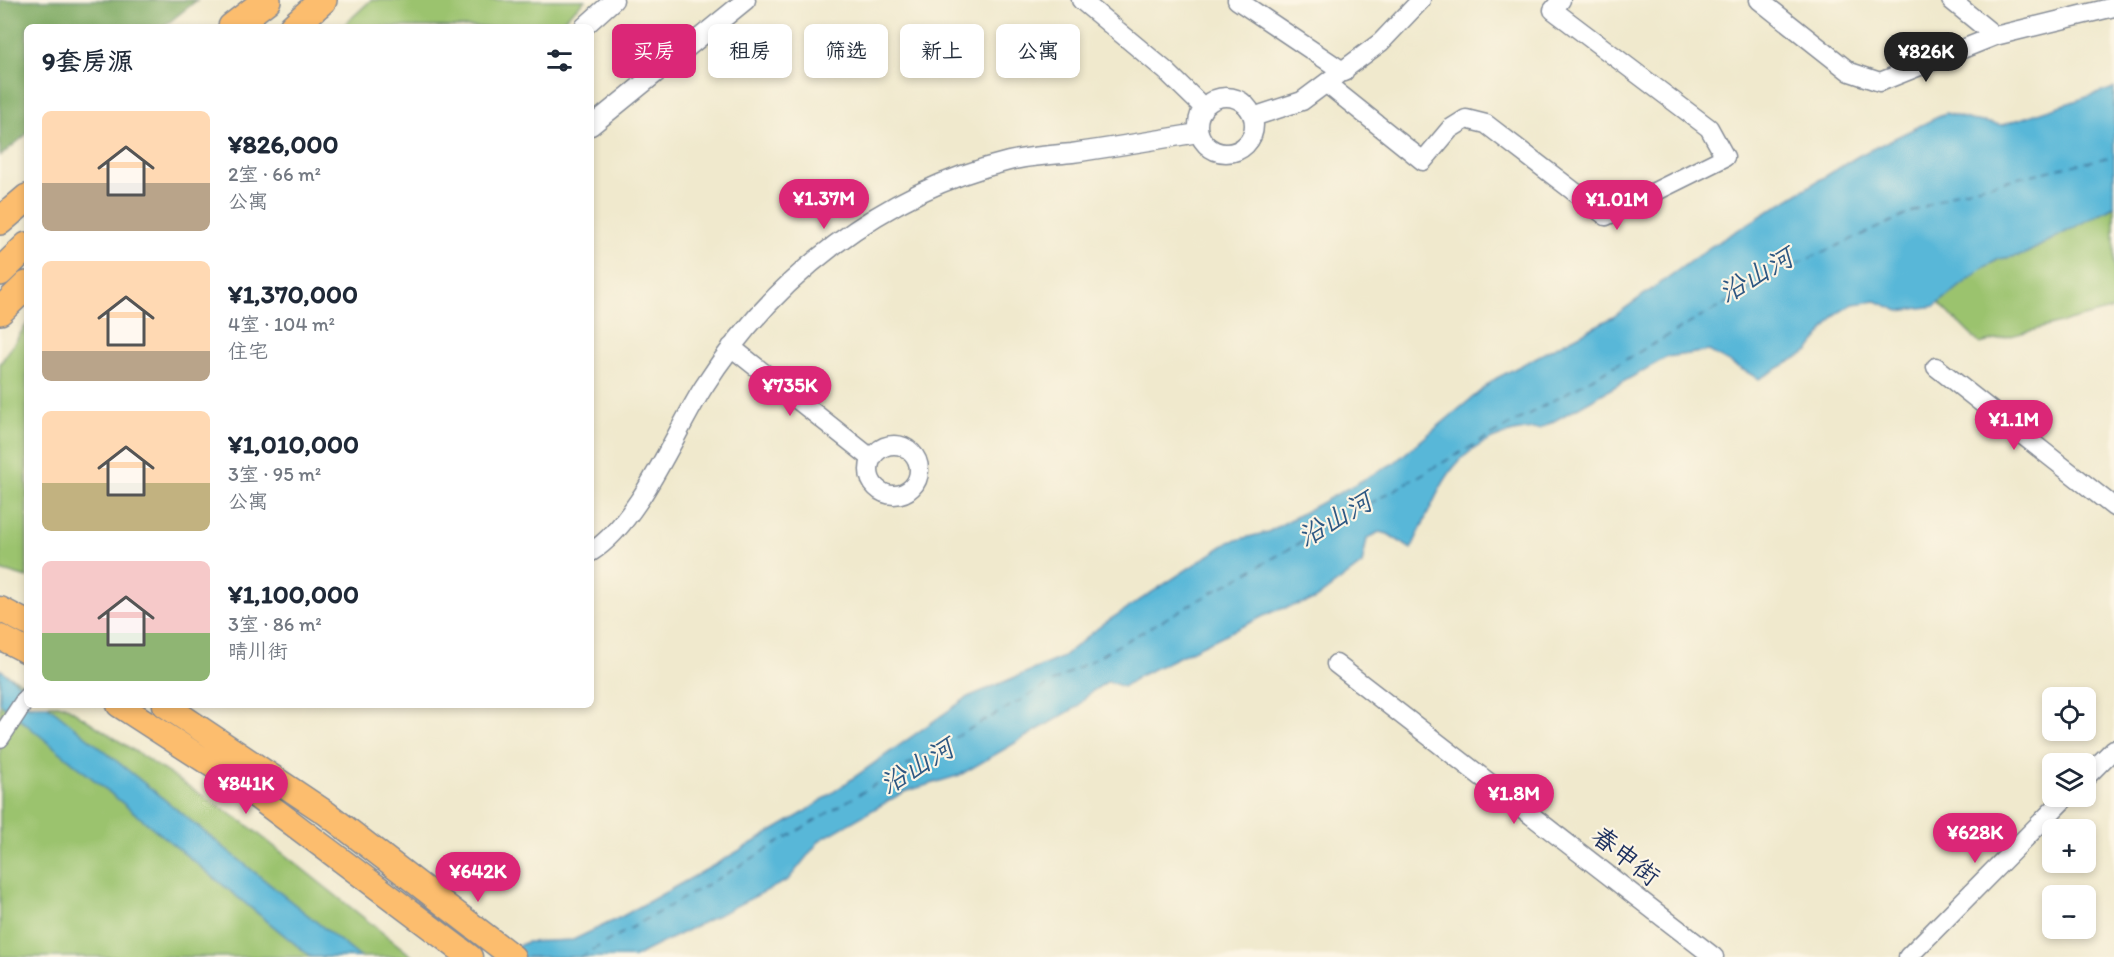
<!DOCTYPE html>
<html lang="zh">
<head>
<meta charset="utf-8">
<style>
	:root { --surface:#fff; --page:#f6f6f7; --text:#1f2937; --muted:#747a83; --accent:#db2777 }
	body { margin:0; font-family:Itim,"LXGW WenKai TC",sans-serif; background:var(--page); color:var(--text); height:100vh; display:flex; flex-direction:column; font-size:22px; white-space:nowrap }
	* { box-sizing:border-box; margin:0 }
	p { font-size:20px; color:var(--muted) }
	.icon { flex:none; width:33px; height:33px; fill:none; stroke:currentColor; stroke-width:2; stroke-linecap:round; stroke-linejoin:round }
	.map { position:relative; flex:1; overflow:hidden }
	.drawer { position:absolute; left:24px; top:24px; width:570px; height:684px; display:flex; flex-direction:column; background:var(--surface); border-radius:9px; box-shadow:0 3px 9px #0003 }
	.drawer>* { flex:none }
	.hud { position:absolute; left:612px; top:24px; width:570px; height:54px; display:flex; gap:12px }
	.buttons { position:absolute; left:2042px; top:687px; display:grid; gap:12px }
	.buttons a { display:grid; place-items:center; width:54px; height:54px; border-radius:9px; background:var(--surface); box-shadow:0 3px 9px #0003; font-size:30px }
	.price { position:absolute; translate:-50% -51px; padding:0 14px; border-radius:21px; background:var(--accent); color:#fff; font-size:20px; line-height:39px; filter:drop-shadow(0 2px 3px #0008) }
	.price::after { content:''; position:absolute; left:50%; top:36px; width:18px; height:14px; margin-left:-9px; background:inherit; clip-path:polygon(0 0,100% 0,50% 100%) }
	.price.on { background:#222; color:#fff }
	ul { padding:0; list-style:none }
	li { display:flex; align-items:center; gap:18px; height:150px; padding:0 18px }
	li span { display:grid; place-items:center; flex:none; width:168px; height:120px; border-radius:9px; color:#555 }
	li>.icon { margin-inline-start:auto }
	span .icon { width:72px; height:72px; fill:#fffc; stroke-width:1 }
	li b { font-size:26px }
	h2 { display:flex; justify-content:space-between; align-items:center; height:72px; padding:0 18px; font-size:26px }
	.chip { padding:0 21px; border-radius:9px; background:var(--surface); box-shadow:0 3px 9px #0003; font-size:21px; line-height:54px }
	.chip.on { background:var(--accent); color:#fff }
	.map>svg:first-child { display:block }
	.green { fill:#9bc36e; stroke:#5b7966; stroke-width:1.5 }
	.forest { fill:#7ca961; stroke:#4c6c60; stroke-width:1.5 }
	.water { fill:#59b7d8; stroke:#3a739b; stroke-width:1.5 }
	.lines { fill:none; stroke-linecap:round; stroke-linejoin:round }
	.ferry { stroke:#2e5883; stroke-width:1.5; stroke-dasharray:8 6; stroke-linecap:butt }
	.minor-casing { stroke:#868c96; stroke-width:21 }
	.major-casing { stroke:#868c96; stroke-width:27 }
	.highway-casing { stroke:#868c96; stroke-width:30 }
	.minor { stroke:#fff; stroke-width:18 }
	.major { stroke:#fcbd6e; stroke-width:24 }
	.highway { stroke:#fcbd6e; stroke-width:27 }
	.labels { text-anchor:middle; stroke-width:4.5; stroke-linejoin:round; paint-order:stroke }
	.street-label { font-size:26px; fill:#1b2f5e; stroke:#fcf5e5 }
	.water-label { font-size:27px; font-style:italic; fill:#2e5883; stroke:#fcf5e5 }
</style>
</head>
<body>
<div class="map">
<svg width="2114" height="957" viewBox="0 0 2114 957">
	<rect width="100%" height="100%" fill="#fcf5e5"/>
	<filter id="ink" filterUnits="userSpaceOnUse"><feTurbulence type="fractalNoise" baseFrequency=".0167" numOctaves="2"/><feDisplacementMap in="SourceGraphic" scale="12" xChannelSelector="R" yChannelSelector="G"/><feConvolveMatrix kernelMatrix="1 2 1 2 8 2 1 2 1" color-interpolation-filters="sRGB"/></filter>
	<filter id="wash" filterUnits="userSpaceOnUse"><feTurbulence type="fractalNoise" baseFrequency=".008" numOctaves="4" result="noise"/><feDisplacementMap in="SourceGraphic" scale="24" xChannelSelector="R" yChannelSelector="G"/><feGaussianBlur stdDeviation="1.35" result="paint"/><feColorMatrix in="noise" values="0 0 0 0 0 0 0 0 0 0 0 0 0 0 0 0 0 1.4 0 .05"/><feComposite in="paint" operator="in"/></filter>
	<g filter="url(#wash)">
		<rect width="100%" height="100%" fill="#f0e9cd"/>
		<path class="green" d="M 371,0 L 585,0 L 555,27 L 342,27 Z
			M 2114,206 L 2114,309 L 1980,344 L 1939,303 L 1983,268 L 1999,259 L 2023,255 Z
			M 27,324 L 27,578 L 0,570 L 0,364 Z
			M 0,671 L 27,685 L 27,705 L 64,705 L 246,824 L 413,957 L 0,957 Z"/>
		<path class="forest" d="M 0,0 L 197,0 L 163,27 L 27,27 L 27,134 L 0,156 Z"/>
		<path class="water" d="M 2114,88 L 2114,206 L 2023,255 L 1999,259 L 1983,268 L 1935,306 L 1899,311 L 1876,301 L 1853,304 L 1836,314 L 1809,351 L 1759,379 L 1709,351 L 1667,357 L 1540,429 C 1509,429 1474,442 1454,467 C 1438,486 1423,526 1411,549 L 1388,534 L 1379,532 L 1367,539 L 1362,564 L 1314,600 L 1274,611 L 1141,675 L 1123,687 L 1108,681 L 1091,692 L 1077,707 L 960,775 L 904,792 L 820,840 L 788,880 L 634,957 L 492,957 L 527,942 L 573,940 L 621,917 L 711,867 L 805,812 L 968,697 L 1061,658 L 1103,624 L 1229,542 L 1268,532 L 1394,463 L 1495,379 L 1613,317 L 1710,247 L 1860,155 L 1946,113 L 1970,120 L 2002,125 Z
			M 0,669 L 27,690 L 27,705 L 47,705 L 360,957 L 311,957 L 0,703 Z"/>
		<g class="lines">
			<path class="ferry" d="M 580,957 L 726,874 L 936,748 L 1790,267 L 1957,192 L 2114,156"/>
		</g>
	</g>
	<g filter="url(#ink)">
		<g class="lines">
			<defs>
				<path id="minor" d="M 1081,0 L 1166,71 L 1203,107
					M 1237,0 L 1344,72
					M 1759,0 L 1850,72 L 1880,82 L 1995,36 L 2114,7
					M 1951,0 L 1995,36
					M 584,27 L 614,0
					M 1327,84 L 1423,161 L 1450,129 L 1466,119 L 1486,124 L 1606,216 L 1725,157 L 1709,128 L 1553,10 L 1561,0
					M1198 125a28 28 0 1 1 56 0a28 28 0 1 1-56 0Z
					M 1253,117 L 1302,101 L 1381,42 L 1421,0
					M 591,126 L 746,0
					M 731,347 L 871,458
					M 1936,367 L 2114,507
					M869 470a25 25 0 1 1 50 0a25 25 0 1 1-50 0Z
					M 591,552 C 639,522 673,436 703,388 C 773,278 882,192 1009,161 C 1030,156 1052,155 1072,153 C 1114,147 1156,140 1198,133
					M 1336,664 L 1714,957
					M 0,738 L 27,697
					M 2085,778 L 2114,749
					M 1908,957 L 2067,796"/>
				<path id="major" d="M 0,609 L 27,623
					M 0,637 L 27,651
					M 119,705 L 232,778 L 470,957
					M 165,705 L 326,813 L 513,957"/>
				<path id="highway" d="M 232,27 L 267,0
					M 293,27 L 323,0
					M 0,221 L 27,198
					M 0,272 L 27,246
					M 0,311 L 27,285"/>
			</defs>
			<use href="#minor" class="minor-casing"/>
			<use href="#major" class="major-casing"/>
			<use href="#highway" class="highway-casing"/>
			<use href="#minor" class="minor"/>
			<use href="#major" class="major"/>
			<use href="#highway" class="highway"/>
		</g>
	</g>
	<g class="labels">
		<g class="street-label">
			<text transform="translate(1626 856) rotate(38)" y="9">春申街</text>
		</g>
		<g class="water-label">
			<text transform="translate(1756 275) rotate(-30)" y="9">沿山河</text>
			<text transform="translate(1335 519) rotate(-30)" y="9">沿山河</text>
			<text transform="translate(917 766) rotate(-31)" y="9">沿山河</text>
		</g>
	</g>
</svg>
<div class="buttons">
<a><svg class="icon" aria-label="locate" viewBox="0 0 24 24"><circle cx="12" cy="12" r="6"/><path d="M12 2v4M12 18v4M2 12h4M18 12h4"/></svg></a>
<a><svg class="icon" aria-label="layers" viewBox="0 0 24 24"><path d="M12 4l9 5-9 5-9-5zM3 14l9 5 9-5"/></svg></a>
<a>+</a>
<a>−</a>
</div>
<b class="price on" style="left:1926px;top:83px">¥826K</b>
<b class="price" style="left:824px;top:230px">¥1.37M</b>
<b class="price" style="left:1617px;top:231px">¥1.01M</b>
<b class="price" style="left:790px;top:417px">¥735K</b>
<b class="price" style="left:2014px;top:451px">¥1.1M</b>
<b class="price" style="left:246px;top:815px">¥841K</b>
<b class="price" style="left:1514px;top:825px">¥1.8M</b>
<b class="price" style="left:1975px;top:864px">¥628K</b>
<b class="price" style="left:478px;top:903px">¥642K</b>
<div class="hud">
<a class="chip on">买房</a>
<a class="chip">租房</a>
<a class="chip">筛选</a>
<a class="chip">新上</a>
<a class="chip">公寓</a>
</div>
<section class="drawer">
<h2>9套房源<svg class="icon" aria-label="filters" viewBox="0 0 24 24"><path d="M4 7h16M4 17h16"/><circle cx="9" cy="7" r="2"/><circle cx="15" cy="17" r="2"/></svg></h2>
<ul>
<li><span style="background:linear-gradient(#ffd9b3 60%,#b9a48a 0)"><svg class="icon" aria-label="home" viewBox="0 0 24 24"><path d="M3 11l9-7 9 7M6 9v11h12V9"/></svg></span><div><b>¥826,000</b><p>2室 · 66 m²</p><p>公寓</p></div></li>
<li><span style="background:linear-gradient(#ffd9b3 75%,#b9a48a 0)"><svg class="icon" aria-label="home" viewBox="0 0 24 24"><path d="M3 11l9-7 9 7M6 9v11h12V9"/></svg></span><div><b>¥1,370,000</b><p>4室 · 104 m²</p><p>住宅</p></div></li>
<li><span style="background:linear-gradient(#ffd9b3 60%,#c2b280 0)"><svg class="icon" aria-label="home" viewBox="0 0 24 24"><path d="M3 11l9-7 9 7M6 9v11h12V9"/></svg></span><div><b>¥1,010,000</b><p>3室 · 95 m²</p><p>公寓</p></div></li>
<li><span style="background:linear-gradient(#f6c9c9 60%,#8fb573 0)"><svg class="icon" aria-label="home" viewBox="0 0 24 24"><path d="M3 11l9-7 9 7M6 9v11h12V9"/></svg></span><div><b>¥1,100,000</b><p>3室 · 86 m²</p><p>晴川街</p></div></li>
</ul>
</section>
</div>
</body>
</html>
